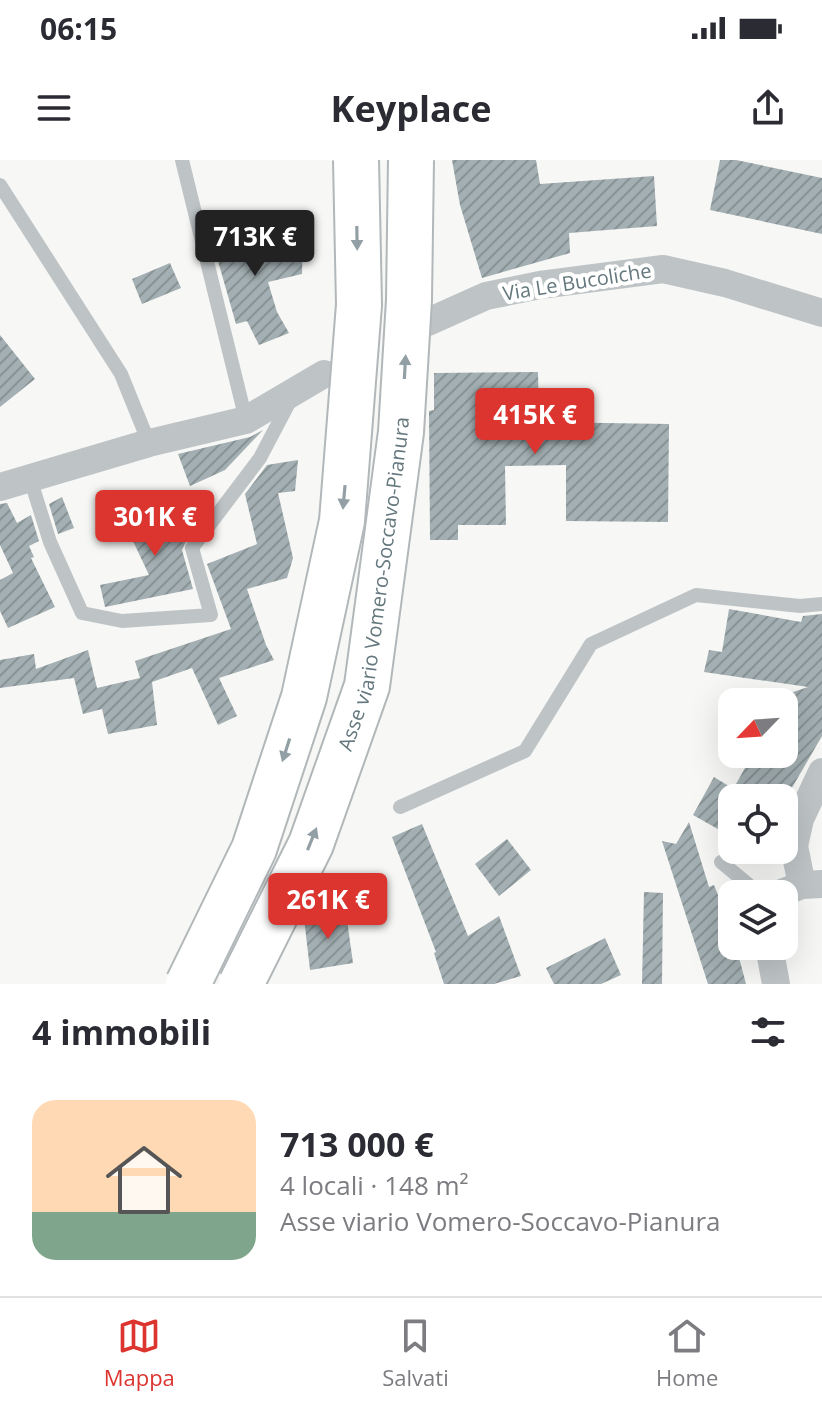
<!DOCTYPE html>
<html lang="it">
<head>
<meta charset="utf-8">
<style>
	:root { --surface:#fff; --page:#f2f2f3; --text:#2b2b33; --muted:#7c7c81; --line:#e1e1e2; --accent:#dc3530 }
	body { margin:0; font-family:"Open Sans",sans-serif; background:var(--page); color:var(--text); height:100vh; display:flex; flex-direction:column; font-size:30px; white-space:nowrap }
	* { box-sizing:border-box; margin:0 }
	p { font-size:26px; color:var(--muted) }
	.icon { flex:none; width:44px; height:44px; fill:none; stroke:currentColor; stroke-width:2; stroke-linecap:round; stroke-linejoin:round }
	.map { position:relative; height:824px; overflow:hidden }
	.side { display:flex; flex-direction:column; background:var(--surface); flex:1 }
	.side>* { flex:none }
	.needle { width:52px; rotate:245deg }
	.tools { position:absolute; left:718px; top:528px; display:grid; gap:16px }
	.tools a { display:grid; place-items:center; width:80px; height:80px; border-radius:16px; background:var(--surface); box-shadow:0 8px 32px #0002; font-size:40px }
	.price { position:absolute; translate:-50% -68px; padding:0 18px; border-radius:8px; background:var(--accent); color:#fff; font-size:26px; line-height:52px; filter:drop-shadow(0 2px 4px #0008) }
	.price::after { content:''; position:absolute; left:50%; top:48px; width:24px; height:18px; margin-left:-12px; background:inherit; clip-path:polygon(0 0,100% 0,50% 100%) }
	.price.current { background:#222; color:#fff }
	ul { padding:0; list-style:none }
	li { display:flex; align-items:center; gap:24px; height:200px; padding:0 32px }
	li span { display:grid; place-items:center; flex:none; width:224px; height:160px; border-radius:24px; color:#555 }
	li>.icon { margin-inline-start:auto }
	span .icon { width:96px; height:96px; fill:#fffc; stroke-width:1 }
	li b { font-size:34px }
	h2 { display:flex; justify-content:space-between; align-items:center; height:96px; padding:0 32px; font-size:34px }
	.status { display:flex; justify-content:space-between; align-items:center; height:56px; padding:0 40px; background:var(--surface); direction:ltr }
	.status svg { height:22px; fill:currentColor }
	header { display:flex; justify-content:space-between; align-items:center; height:104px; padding:0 32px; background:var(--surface); font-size:36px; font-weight:700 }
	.menu { display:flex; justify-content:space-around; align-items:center; height:112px; border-top:2px solid var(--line); background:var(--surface); font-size:22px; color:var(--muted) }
	.menu a { display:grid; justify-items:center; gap:4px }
	.menu .current { color:var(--accent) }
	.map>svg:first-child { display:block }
	.building { fill:url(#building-hatch) }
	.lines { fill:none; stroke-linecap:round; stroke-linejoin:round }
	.lane { stroke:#bec4c6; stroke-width:14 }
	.street { stroke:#bec4c6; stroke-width:28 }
	.highway-bridge-casing { stroke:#b2b7b9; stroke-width:48; stroke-linecap:butt }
	.highway-bridge { stroke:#fff; stroke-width:44 }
	.oneway { fill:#92a0a5 }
	.labels { text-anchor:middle; stroke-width:8; stroke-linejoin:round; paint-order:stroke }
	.street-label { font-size:20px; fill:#64787e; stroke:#fff }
</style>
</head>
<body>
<div class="status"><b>06:15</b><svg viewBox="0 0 49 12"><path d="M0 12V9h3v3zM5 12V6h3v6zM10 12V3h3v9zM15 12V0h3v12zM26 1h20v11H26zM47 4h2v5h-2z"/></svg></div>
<header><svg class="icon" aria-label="menu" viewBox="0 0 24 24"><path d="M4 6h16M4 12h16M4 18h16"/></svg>Keyplace<svg class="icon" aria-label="share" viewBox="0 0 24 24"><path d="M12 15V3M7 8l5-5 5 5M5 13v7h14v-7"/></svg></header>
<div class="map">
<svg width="822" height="824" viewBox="0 0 822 824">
	<defs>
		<pattern id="building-hatch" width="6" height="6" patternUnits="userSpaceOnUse" patternTransform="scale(2)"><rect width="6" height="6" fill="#a3afb2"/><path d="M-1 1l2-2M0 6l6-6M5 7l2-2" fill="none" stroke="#889396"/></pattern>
	</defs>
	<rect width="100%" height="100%" fill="#f7f7f5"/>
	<path class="building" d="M 452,0 L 536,0 L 540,24 L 654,16 L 657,66 L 569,73 L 570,93 L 482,118 L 460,45 Z
		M 720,0 L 736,0 L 822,18 L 822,74 L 710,50 Z
		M 248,65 L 267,93 L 303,75 L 302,114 L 268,122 L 277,152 L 289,173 L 259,185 L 247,161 L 236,164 L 210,73 Z
		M 170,103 L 181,128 L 142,144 L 132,119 Z
		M 0,175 L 35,219 L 0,247 Z
		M 538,212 L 539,262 L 669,264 L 668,362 L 566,361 L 566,305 L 505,306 L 506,365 L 458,365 L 458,380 L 430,380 L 429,251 L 434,250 L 434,213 Z
		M 263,270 L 225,310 L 190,326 L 178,294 L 250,277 Z
		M 298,300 L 295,331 L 278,333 L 293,398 L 287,418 L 247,429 L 266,485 L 274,500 L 219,518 L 237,556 L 218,565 L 192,508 L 152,522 L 157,565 L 108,574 L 102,549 L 83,554 L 74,518 L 0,528 L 0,500 L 34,494 L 36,509 L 88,490 L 97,528 L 140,518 L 135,501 L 231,469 L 207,404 L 257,384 L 245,334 L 267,305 Z
		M 62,337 L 74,368 L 58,374 L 49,344 Z
		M 173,341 L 189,375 L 182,390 L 193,429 L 105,447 L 100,425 L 149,415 L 125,364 Z
		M 7,343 L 17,363 L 31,355 L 39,381 L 29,386 L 34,397 L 31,398 L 55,447 L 8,468 L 0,451 L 0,420 L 13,413 L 0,385 L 0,344 Z
		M 729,449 L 801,462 L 803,456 L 822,454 L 822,576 L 786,638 L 732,638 L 732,677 L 693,655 L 714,617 L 732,628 L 732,631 L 753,594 L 784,594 L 784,580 L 792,566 L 784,561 L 784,535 L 808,527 L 704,512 L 709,490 L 722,492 Z
		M 689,662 L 709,727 L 714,725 L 730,765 L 732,786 L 736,786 L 746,824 L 708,824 L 662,681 L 676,684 Z
		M 422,664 L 468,776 L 499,756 L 521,816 L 494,824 L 444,824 L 434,793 L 436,792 L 392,677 Z
		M 507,679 L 531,710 L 499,736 L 475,704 Z
		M 644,732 L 663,733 L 662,824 L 642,824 Z
		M 346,753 L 353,803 L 310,810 L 304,758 Z
		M 605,778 L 621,815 L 601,824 L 554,824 L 546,808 Z"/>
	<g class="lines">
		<path class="lane" d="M 182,0 L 246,260
			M 0,25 L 121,214 L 149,283
			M 30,318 L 50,382 L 82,453 L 122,461 L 211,455 L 192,388 L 260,298 L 291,239
			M 400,647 L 525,591 L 591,484 L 696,435 L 800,446 L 822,444
			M 721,702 L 760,734"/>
		<path class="street" d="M 428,162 L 486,136 L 540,125 L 663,109 L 725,123 L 822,153
			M 0,327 L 149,283 L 246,260 L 324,214
			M 802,725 L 794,686 L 800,659 L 822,612
			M 779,734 L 802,725 L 822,724
			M 769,786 L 776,824"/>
		<defs>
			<g id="highway-bridge">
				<path d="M 188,824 L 254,689 L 304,537 L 342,361 L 359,145 L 356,0"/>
				<path id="s1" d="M 241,824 L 311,684 L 367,526 L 401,272 L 409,140 L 411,0"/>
			</g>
		</defs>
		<use href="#highway-bridge" class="highway-bridge-casing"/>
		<use href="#highway-bridge" class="highway-bridge"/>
	</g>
	<defs><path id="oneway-solid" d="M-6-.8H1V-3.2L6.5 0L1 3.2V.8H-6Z" transform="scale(2)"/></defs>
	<g class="oneway">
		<use href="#oneway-solid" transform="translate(357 78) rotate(89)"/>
		<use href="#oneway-solid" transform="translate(405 207) rotate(-87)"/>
		<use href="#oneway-solid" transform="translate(344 337) rotate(95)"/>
		<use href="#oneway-solid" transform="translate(286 590) rotate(108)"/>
		<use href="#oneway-solid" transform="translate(312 679) rotate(-68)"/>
	</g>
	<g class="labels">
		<g class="street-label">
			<text transform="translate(577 122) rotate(-9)" y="7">Via Le Bucoliche</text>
			<text dy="7" stroke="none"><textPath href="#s1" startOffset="426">Asse viario Vomero-Soccavo-Pianura</textPath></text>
		</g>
	</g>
</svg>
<div class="tools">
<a><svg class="needle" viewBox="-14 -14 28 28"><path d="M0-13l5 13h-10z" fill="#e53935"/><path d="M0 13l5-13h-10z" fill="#7c7c81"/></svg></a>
<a><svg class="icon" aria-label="locate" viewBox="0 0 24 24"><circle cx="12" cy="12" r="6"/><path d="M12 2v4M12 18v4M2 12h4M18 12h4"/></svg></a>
<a><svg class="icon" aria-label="layers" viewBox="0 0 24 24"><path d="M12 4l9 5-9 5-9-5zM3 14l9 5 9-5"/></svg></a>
</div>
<b class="price current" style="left:255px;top:118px">713K €</b>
<b class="price" style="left:535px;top:296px">415K €</b>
<b class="price" style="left:155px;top:398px">301K €</b>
<b class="price" style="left:328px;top:781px">261K €</b>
</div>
<section class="side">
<h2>4 immobili<svg class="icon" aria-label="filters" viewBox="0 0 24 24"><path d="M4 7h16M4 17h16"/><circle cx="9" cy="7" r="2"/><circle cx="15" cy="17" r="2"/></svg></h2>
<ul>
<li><span style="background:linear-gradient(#ffd9b3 70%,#7fa58c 0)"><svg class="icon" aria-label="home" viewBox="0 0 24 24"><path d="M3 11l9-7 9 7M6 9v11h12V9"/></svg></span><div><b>713 000 €</b><p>4 locali · 148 m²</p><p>Asse viario Vomero-Soccavo-Pianura</p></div></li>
</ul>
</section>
<nav class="menu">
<a class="current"><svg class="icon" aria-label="map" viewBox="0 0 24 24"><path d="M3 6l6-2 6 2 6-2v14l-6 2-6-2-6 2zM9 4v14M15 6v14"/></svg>Mappa</a>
<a><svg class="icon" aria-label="saved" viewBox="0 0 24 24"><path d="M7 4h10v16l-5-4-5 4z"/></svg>Salvati</a>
<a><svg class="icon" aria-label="home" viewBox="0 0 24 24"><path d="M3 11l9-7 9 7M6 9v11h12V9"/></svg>Home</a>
</nav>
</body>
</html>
